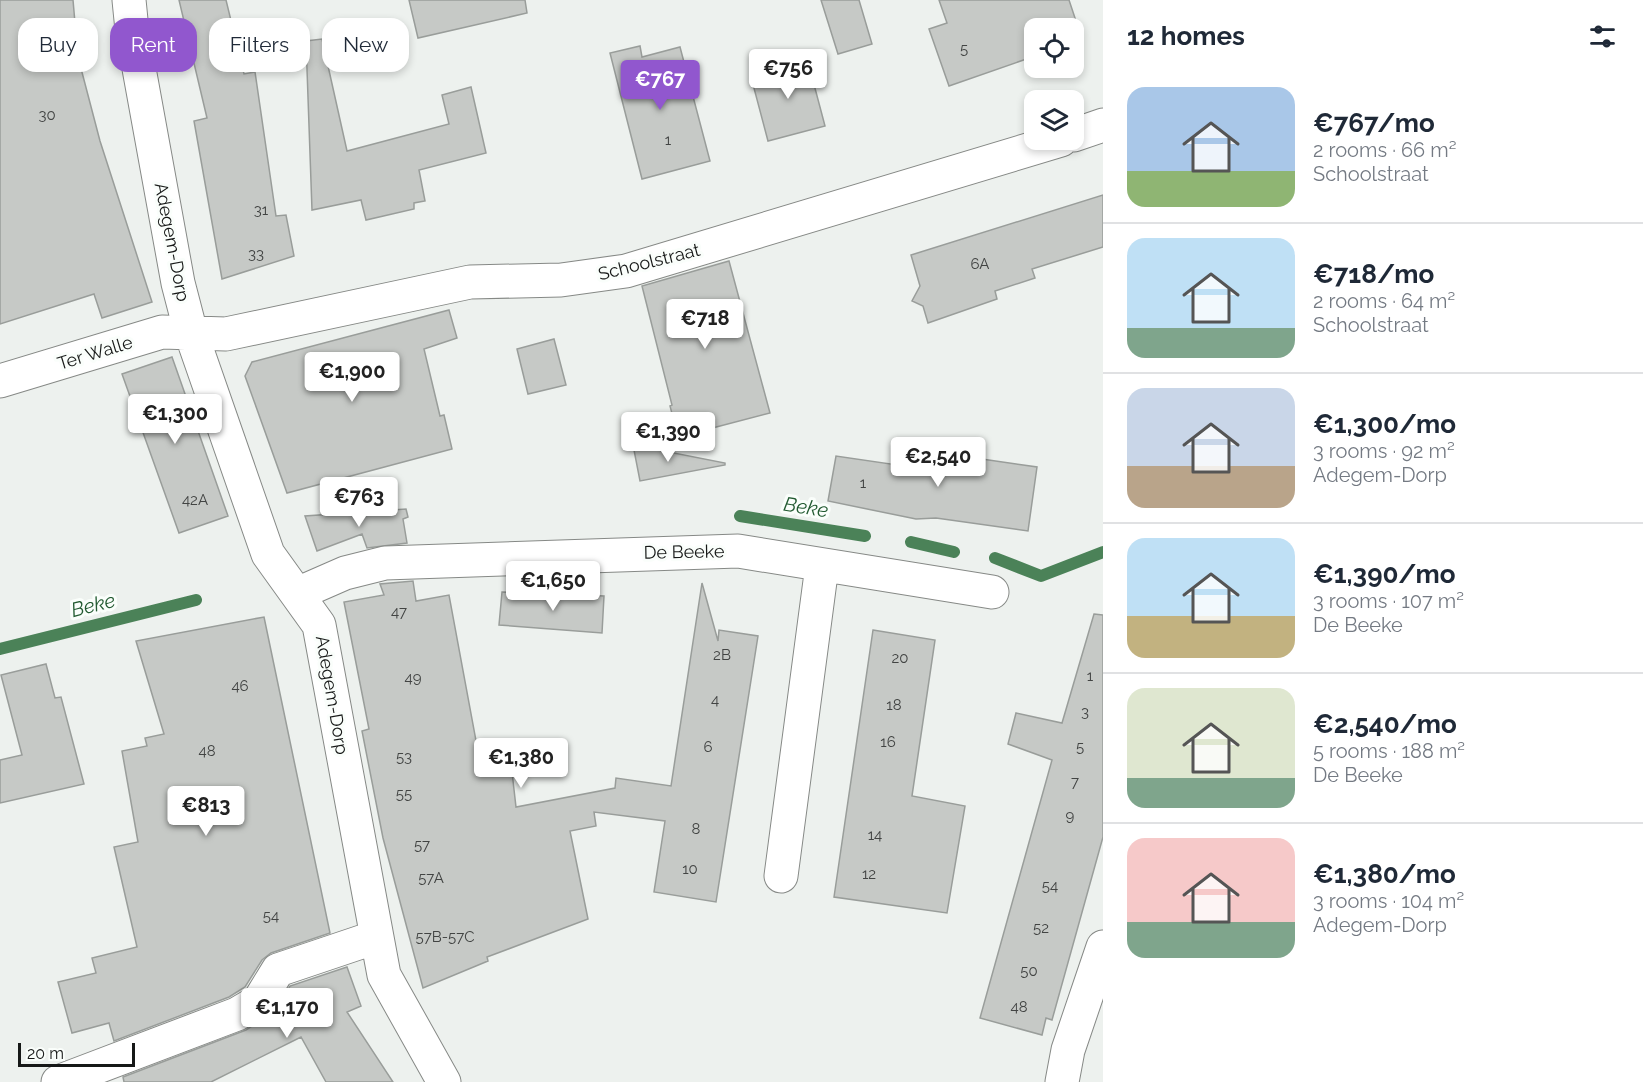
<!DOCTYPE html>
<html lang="en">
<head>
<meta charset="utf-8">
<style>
	:root { --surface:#fff; --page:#f2f2f3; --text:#1f2937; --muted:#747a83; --line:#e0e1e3; --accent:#9157ce }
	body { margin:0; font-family:Raleway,sans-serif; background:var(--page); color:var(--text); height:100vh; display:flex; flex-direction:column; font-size:22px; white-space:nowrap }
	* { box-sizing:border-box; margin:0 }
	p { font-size:20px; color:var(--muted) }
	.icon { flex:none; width:33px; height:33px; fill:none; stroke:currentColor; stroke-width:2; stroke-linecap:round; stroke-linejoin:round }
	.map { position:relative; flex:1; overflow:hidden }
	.details { display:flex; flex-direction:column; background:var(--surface); width:540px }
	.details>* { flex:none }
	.banner { position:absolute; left:18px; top:18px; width:570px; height:54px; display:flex; gap:12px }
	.controls { position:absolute; left:1024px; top:18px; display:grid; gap:12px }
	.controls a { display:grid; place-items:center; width:60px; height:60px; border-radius:12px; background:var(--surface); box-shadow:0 3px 9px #0003; font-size:30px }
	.scale { position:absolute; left:18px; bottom:15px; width:117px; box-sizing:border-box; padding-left:6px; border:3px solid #161817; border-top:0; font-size:16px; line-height:21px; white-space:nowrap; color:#161817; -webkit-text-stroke:4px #fafefb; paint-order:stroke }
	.price { position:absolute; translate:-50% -51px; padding:0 14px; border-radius:6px; background:#fff; color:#222; font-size:20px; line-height:39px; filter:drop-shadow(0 2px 3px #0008) }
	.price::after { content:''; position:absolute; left:50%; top:36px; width:18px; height:14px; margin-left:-9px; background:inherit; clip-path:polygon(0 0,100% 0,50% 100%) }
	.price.selected { background:var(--accent); color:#fff }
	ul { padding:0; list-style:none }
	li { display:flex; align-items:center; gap:18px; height:150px; padding:0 24px }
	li+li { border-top:2px solid var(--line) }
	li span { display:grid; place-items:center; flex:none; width:168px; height:120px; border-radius:18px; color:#555 }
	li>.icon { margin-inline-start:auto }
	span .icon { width:72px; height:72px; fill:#fffc; stroke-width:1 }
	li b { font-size:26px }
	h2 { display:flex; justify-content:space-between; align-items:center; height:72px; padding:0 24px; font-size:26px }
	.pill { padding:0 21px; border-radius:18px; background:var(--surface); box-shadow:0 3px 9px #0003; font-size:21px; line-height:54px }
	.pill.selected { background:var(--accent); color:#fff }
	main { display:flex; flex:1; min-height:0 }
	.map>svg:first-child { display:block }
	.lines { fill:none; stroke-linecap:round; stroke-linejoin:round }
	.stream { stroke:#4b8258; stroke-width:12 }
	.building { fill:#c6c9c6; stroke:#999d9a; stroke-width:1.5 }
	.minor-casing { stroke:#868986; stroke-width:35 }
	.minor { stroke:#fff; stroke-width:33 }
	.labels { text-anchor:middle; stroke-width:6; stroke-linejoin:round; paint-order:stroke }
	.number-label { font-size:15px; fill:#424443 }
	.street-label { font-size:18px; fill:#161817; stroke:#fafefb }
	.water-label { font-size:20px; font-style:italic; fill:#225a31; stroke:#fafefb }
</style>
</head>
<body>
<main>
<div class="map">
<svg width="1103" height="1082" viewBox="0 0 1103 1082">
	<rect width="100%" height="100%" fill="#edf1ee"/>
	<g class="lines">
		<path class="stream" d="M 740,516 L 865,536
			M 911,542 L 954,552
			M 995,558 L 1041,576 L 1103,552
			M 0,649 L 196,600"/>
	</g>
	<path class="building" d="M 0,0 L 73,0 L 78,57 L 100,141 L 152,302 L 102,318 L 94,294 L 0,324 Z
		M 179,0 L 226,0 L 244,74 L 255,72 L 276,216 L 286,215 L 294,256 L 222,279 L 194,121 L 207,118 Z
		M 409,0 L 525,0 L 527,13 L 418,38 Z
		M 821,0 L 859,0 L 872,44 L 838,54 Z
		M 939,0 L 1069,0 L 1082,39 L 1074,42 L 1074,28 L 1035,28 L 1035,56 L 949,86 L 929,29 L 947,23 Z
		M 322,39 L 347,151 L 449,124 L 442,95 L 471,87 L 486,153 L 419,170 L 425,201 L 414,203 L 414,209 L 366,220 L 361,200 L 312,210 L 306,41 Z
		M 640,46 L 642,57 L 680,47 L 710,161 L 642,179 L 610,53 Z
		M 807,58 L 825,126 L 768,141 L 750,73 Z
		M 1103,195 L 1103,247 L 1032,269 L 1035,278 L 995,291 L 997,299 L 928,323 L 923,306 L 912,301 L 920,286 L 911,255 Z
		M 729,261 L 770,413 L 678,437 L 670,406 L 672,405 L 642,286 Z
		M 449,310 L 457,338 L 424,349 L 440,416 L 444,415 L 452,449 L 287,493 L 245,376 L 252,362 Z
		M 554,339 L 566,385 L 528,394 L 517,349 Z
		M 172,357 L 228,516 L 179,533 L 122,374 Z
		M 633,445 L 725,463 L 725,465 L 640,481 Z
		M 899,447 L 1037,467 L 1028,531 L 936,518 L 916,519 L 828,501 L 836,456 L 897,465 Z
		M 406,509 L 408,517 L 403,519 L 407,543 L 367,548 L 362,534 L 317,551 L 305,516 Z
		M 413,581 L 416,601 L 449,595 L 482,773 L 512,772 L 516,807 L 615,788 L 616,778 L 671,786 L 702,583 L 718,641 L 719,630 L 758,636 L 716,902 L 654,892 L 665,821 L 594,812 L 596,826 L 570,831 L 588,919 L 487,957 L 488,961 L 423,988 L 383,838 L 362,731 L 369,729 L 344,602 L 384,595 L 380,584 Z
		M 502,592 L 604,596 L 602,633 L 499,625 Z
		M 1094,614 L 1103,615 L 1103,837 L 1052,1020 L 1046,1018 L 1042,1035 L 980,1018 L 1052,760 L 1008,744 L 1016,713 L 1062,723 Z
		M 264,617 L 330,933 L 271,953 L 262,960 L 245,987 L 229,997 L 114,1041 L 109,1023 L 72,1033 L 58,982 L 96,973 L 92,958 L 137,947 L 114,847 L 138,842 L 122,751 L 147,746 L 145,738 L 164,734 L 136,641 Z
		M 873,630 L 935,640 L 912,796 L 965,806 L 947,913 L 834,897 Z
		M 46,664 L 55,698 L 61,697 L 84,784 L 0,803 L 0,760 L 22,755 L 1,675 Z
		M 347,967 L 361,1006 L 347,1012 L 393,1082 L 326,1082 L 301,1037 L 211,1082 L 124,1082 L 123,1077 L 246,1030 L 275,1011 L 290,986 Z"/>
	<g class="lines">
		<defs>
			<path id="minor" d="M 129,0 L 132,30 L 178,283 L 191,333 L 268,554 L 319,625 L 384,975 L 444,1082
				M 1074,135 L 1103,125
				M 0,381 L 162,332 L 226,334 L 470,282 L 561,280 L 626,271 L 1061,140
				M 297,594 L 345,573 L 385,563 L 738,551 L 992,592
				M 781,876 L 822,566
				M 58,1082 L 237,1014 L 259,1001 L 278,970 L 376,937
				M 1062,1082 L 1068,1050 L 1103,947"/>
		</defs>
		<use href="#minor" class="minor-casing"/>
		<use href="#minor" class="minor"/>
	</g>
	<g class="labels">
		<g class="number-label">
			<text x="964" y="54">5</text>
			<text x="47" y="120">30</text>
			<text x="668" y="145">1</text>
			<text x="261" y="215">31</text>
			<text x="256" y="259">33</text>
			<text x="980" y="269">6A</text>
			<text x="863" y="488">1</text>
			<text x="195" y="505">42A</text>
			<text x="399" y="617">47</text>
			<text x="722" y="660">2B</text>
			<text x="900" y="663">20</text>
			<text x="1090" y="681">1</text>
			<text x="413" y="683">49</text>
			<text x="240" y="691">46</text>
			<text x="715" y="705">4</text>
			<text x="894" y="710">18</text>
			<text x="1085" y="717">3</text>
			<text x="888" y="747">16</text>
			<text x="708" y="752">6</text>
			<text x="1080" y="752">5</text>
			<text x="207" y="756">48</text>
			<text x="404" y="762">53</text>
			<text x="1075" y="787">7</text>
			<text x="404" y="799">55</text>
			<text x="1070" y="821">9</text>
			<text x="696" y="834">8</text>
			<text x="875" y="840">14</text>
			<text x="422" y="850">57</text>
			<text x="690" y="874">10</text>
			<text x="869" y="879">12</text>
			<text x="431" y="883">57A</text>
			<text x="1050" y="891">54</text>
			<text x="271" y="921">54</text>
			<text x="1041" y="933">52</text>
			<text x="445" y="942">57B-57C</text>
			<text x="1029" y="976">50</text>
			<text x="1019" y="1012">48</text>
		</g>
		<g class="street-label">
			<text transform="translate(172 242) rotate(79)" y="6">Adegem-Dorp</text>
			<text transform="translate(649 262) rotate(-14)" y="6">Schoolstraat</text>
			<text transform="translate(95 353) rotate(-17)" y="6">Ter Walle</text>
			<text transform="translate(684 552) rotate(-1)" y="6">De Beeke</text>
			<text transform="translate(332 695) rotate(80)" y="6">Adegem-Dorp</text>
		</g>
		<g class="water-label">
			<text transform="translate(806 507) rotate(9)" y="7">Beke</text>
			<text transform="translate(93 605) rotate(-14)" y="7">Beke</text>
		</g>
	</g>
</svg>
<div class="controls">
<a><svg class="icon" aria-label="locate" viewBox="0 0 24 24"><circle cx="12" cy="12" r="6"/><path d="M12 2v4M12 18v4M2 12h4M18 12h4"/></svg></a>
<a><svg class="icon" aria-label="layers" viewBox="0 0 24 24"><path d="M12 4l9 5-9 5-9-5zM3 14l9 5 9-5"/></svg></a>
</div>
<div class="scale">20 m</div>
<b class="price" style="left:788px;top:100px">€756</b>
<b class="price selected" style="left:660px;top:111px">€767</b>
<b class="price" style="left:705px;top:350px">€718</b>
<b class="price" style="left:352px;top:403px">€1,900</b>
<b class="price" style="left:175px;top:445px">€1,300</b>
<b class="price" style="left:668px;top:463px">€1,390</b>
<b class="price" style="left:938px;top:488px">€2,540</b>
<b class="price" style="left:359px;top:528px">€763</b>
<b class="price" style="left:553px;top:612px">€1,650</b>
<b class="price" style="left:521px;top:789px">€1,380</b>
<b class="price" style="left:206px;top:837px">€813</b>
<b class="price" style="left:287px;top:1039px">€1,170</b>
<div class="banner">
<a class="pill">Buy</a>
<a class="pill selected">Rent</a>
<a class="pill">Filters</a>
<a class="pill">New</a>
</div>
</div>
<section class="details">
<h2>12 homes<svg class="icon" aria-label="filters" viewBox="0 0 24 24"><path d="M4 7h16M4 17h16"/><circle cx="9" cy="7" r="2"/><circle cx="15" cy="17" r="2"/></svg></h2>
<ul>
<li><span style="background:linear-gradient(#a9c7e8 70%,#8fb573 0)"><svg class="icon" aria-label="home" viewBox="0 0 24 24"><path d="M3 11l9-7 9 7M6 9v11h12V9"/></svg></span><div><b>€767/mo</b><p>2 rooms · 66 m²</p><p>Schoolstraat</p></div></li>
<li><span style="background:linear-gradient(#bfe0f5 75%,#7fa58c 0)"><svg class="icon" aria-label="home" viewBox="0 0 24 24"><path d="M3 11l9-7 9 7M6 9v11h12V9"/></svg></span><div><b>€718/mo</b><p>2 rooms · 64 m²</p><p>Schoolstraat</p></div></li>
<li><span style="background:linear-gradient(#c9d6e8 65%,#b9a48a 0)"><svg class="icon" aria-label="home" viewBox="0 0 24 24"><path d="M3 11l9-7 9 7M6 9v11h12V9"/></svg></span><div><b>€1,300/mo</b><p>3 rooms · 92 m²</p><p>Adegem-Dorp</p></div></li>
<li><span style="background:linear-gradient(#bfe0f5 65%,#c2b280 0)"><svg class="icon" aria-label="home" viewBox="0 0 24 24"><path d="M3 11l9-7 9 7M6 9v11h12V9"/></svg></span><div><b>€1,390/mo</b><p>3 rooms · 107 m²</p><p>De Beeke</p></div></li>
<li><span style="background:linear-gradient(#dfe7d0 75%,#7fa58c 0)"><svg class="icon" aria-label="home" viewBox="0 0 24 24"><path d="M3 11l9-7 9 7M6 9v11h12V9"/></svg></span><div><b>€2,540/mo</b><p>5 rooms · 188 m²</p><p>De Beeke</p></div></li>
<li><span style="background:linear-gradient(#f6c9c9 70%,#7fa58c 0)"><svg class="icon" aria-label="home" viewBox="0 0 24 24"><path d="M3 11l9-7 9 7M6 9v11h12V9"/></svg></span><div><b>€1,380/mo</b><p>3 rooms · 104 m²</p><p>Adegem-Dorp</p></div></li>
</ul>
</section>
</main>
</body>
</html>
